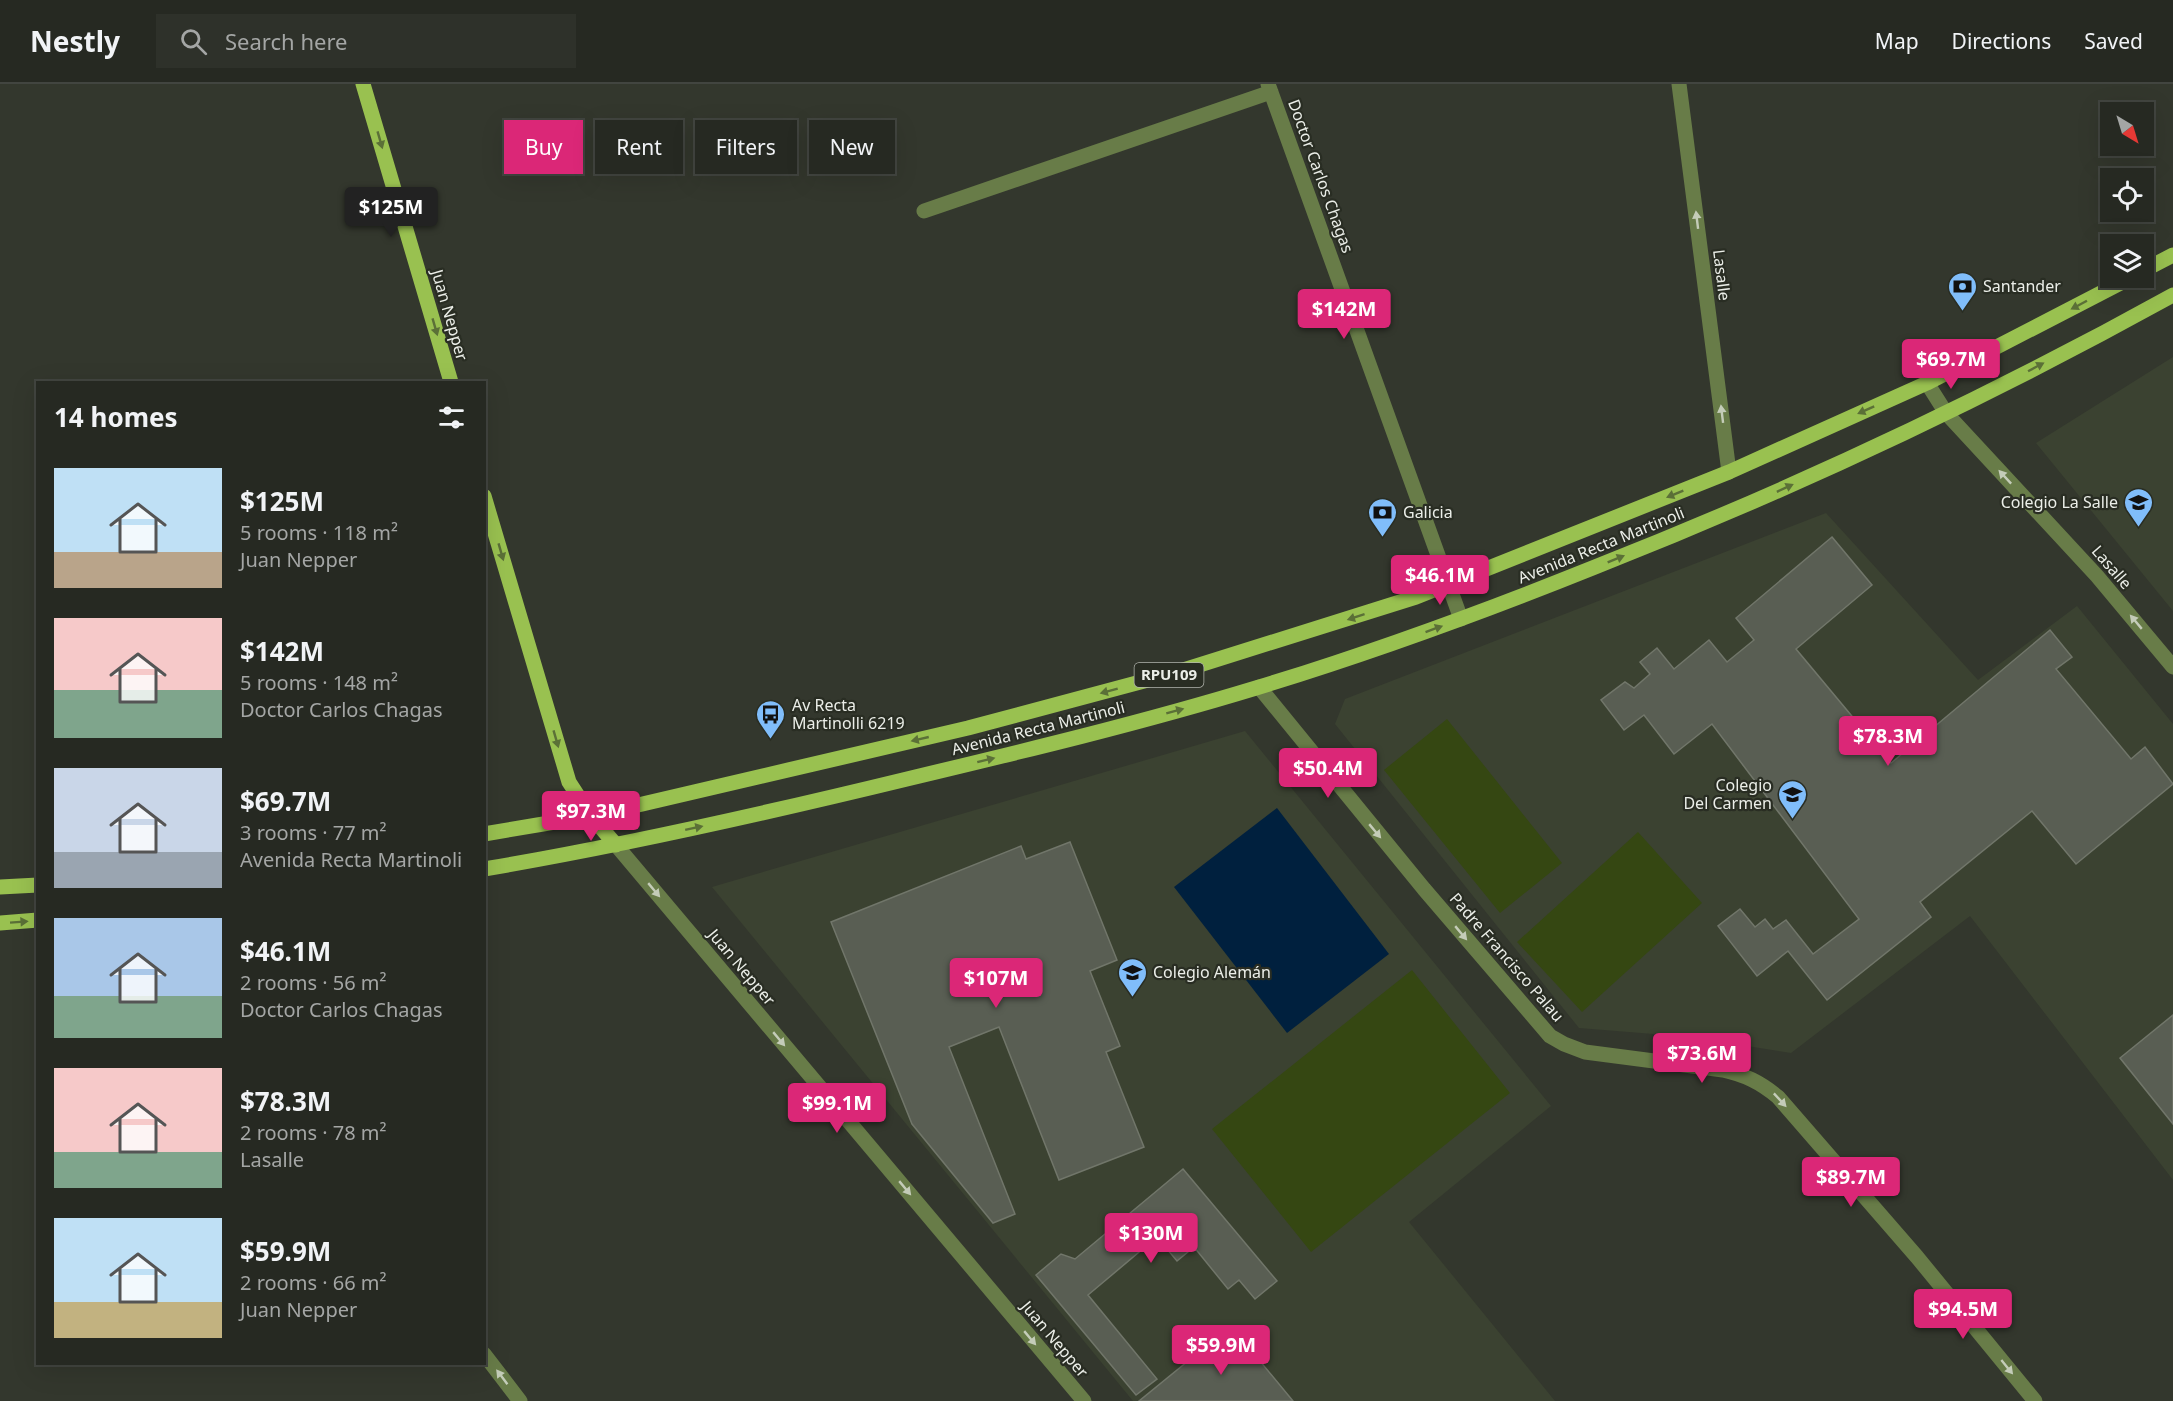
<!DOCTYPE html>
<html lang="en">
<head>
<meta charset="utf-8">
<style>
	:root { --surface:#262922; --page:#2e312a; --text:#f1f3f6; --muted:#a4a6a5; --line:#424540; --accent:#db2777 }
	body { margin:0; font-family:"Noto Sans",sans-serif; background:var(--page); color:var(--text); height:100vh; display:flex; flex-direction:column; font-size:22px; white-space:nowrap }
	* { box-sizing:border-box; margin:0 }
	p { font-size:20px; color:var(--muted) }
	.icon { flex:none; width:33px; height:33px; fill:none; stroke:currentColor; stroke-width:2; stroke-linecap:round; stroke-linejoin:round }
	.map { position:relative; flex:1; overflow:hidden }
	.sheet { position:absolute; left:36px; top:297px; width:450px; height:984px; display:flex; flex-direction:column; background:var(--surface); border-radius:0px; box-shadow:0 6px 24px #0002,0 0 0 2px var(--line) }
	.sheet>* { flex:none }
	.guide { position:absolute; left:504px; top:36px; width:570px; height:54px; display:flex; gap:12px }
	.needle { width:39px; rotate:142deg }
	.controls { position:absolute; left:2100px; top:18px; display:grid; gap:12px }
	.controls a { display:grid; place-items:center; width:54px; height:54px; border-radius:0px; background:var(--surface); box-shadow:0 6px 24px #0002,0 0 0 2px var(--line); font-size:30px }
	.price { position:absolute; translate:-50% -51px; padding:0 14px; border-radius:6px; background:var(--accent); color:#fff; font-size:20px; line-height:39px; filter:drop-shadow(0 2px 3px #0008) }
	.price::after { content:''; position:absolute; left:50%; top:36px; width:18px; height:14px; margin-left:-9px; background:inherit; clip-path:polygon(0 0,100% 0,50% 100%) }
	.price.on { background:#222; color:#fff }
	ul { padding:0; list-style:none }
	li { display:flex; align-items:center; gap:18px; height:150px; padding:0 18px }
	li span { display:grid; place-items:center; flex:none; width:168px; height:120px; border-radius:0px; color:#555 }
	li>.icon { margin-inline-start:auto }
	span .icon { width:72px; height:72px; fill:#fffc; stroke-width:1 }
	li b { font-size:26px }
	h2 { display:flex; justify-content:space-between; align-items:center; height:72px; padding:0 18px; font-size:26px }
	.tag { padding:0 21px; border-radius:0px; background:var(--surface); box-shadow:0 6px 24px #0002,0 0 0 2px var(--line); font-size:21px; line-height:54px }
	.tag.on { background:var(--accent); color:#fff }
	header { display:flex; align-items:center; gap:36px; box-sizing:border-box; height:84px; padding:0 30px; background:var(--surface); border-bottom:2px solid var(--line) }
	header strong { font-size:28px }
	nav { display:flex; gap:33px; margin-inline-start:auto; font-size:21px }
	.search { width:420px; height:54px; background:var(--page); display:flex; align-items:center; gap:15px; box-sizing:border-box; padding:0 21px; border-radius:0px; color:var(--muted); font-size:22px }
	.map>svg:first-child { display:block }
	.built { fill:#3b4231 }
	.green { fill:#354712 }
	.water { fill:#00203e }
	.building { fill:#595e53; stroke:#71766a; stroke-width:1.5 }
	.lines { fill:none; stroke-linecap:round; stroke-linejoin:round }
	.minor { stroke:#687c48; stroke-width:15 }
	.major { stroke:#99c150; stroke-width:15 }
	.oneway { fill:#5b7037 }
	.oneway2 { fill:#c4ccb8 }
	.labels { text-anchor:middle; stroke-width:4.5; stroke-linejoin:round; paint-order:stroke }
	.shield { fill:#292d23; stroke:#b1b4ad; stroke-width:1.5 }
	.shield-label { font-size:15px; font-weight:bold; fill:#ebeee8 }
	.street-label { font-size:16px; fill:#ebeee8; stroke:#292d23 }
	.poi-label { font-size:16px; fill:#ebeee8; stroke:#292d23; text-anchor:start }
</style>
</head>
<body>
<header>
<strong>Nestly</strong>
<div class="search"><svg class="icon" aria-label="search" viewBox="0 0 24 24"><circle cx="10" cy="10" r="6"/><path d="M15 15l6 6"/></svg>Search here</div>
<nav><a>Map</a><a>Directions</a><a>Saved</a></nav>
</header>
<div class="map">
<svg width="2173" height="1317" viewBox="0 0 2173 1317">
	<rect width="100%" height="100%" fill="#33372d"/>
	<path class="built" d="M 2173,273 L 2173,527 L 2036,359 Z
		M 1826,429 L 1978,596 L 2077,522 L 2173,640 L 2173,1096 L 1970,832 L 1791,969 L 1691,953 L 1579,944 L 1335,640 L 1345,615 Z
		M 1245,647 L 1551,1022 L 1409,1138 L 1555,1317 L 1133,1317 L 712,803 Z"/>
	<path class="green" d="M 1447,635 L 1562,779 L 1500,829 L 1384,686 Z
		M 1638,748 L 1702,819 L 1582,928 L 1517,858 Z
		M 1412,886 L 1510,1009 L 1311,1168 L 1212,1045 Z"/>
	<path class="water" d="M 1277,724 L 1389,870 L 1287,949 L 1174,803 Z"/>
	<path class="building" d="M 1832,453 L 1872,501 L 1796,565 L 1891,679 L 2050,546 L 2072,573 L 2056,585 L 2131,675 L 2145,663 L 2173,700 L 2076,780 L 2032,727 L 1920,818 L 1931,833 L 1827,916 L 1788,867 L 1757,892 L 1718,842 L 1740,825 L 1755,843 L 1765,835 L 1773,845 L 1786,836 L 1813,870 L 1859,835 L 1712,640 L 1674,670 L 1644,631 L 1624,646 L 1601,616 L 1625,598 L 1634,604 L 1650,590 L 1640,578 L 1657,564 L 1674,585 L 1709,556 L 1727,578 L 1754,556 L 1736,534 Z
		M 1070,758 L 1117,876 L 1090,887 L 1120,962 L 1106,968 L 1144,1063 L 1059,1096 L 999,943 L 949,963 L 1015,1130 L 993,1139 L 912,1040 L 831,838 L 1021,762 L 1026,775 Z
		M 2173,931 L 2173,1040 L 2120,974 Z
		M 1183,1085 L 1277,1197 L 1255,1215 L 1239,1196 L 1228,1205 L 1194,1163 L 1177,1177 L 1157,1153 L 1088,1211 L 1157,1295 L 1136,1311 L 1036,1191 L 1061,1170 L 1075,1175 Z
		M 1231,1242 L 1293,1317 L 1139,1317 Z"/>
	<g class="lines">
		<path class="minor" d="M 1268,0 L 1461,535
			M 1679,0 L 1729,388
			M 924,127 L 1271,8
			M 1927,299 L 1946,329 L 2097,492 L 2173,583
			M 1259,603 L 1424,805 L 1550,952 L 1564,960 L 1585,968 L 1723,986 C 1745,991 1760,998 1778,1013 L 1917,1173 L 2035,1317
			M 616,761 L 1084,1317
			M 484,1270 L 520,1317"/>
		<path class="major" d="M 363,0 L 451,298
			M 2144,186 L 2173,171
			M 484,412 L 569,698 L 591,732 L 616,761
			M 484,750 L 591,732 L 968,644 L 1174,589 L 1416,513 L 1729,388 L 1927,299 L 2130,194
			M 484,785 C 627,761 767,729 907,695 C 1024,667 1141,639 1256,604 C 1371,569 1483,528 1595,483 C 1793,405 1987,314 2173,211
			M 0,803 L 38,801
			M 0,839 L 38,836"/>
	</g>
	<defs><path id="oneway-solid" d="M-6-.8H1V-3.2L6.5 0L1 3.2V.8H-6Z" transform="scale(1.5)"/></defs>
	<g class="oneway">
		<use href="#oneway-solid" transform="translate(380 56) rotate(74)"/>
		<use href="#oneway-solid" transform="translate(2079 221) rotate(152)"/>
		<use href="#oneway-solid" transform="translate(435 243) rotate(74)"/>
		<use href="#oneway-solid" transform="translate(2036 283) rotate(-28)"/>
		<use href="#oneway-solid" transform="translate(1866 326) rotate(156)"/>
		<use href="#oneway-solid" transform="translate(1785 404) rotate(-25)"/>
		<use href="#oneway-solid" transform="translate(1675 410) rotate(158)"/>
		<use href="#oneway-solid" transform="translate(501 468) rotate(74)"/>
		<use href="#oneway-solid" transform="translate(1616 475) rotate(-22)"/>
		<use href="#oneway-solid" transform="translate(1356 533) rotate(162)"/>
		<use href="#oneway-solid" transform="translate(1434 545) rotate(-20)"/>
		<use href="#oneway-solid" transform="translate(1109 607) rotate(165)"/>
		<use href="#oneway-solid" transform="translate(1175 627) rotate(-15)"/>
		<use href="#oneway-solid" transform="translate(556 655) rotate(74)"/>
		<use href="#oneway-solid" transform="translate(920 655) rotate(167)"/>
		<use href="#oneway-solid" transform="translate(986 676) rotate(-14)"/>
		<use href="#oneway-solid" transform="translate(694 744) rotate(-12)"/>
		<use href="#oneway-solid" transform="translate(19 838) rotate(-4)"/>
	</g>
	<g class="oneway2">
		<use href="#oneway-solid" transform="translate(1697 136) rotate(-97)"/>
		<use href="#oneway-solid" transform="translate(1722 330) rotate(-97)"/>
		<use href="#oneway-solid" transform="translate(2005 393) rotate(-133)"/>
		<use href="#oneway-solid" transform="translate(2136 538) rotate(-130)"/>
		<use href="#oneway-solid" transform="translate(1375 747) rotate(50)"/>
		<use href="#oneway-solid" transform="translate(654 806) rotate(50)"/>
		<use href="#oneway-solid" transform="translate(1461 849) rotate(50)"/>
		<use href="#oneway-solid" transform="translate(779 955) rotate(50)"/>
		<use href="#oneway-solid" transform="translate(1780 1016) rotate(47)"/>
		<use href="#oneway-solid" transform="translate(905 1104) rotate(50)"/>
		<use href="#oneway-solid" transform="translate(1030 1254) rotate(50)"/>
		<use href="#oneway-solid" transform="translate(2007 1283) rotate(51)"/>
		<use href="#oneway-solid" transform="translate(502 1293) rotate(-127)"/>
	</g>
	<defs>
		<symbol id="bank-pin" viewBox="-11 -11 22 30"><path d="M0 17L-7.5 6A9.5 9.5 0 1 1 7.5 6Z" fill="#80bdfa" stroke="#292d23"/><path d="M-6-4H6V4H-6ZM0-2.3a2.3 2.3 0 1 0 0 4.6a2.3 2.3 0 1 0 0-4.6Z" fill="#111"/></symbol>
		<symbol id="school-pin" viewBox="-11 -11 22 30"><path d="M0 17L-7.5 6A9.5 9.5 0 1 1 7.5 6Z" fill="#80bdfa" stroke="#292d23"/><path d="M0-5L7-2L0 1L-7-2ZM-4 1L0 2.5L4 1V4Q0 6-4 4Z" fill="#111"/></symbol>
		<symbol id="bus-pin" viewBox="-11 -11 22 30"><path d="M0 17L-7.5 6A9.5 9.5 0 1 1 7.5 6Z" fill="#80bdfa" stroke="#292d23"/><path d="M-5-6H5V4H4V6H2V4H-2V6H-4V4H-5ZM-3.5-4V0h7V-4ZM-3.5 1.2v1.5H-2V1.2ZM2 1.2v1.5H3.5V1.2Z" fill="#111"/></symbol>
	</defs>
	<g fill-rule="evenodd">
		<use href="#bank-pin" x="1946" y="186" width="33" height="45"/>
		<use href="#school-pin" x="2122" y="402" width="33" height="45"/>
		<use href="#bank-pin" x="1366" y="412" width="33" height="45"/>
		<use href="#bus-pin" x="754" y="614" width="33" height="45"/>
		<use href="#school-pin" x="1776" y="694" width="33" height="45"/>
		<use href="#school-pin" x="1116" y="872" width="33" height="45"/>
	</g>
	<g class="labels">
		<rect class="shield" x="1134.5" y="579" width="69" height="24" rx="4.5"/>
		<g class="shield-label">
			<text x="1169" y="596">RPU109</text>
		</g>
		<g class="street-label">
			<text transform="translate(1321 92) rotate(70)" y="6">Doctor Carlos Chagas</text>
			<text transform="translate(1722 191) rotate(83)" y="6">Lasalle</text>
			<text transform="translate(450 231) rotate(74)" y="6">Juan Nepper</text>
			<text transform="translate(1601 461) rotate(-22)" y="6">Avenida Recta Martinoli</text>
			<text transform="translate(2112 483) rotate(49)" y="6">Lasalle</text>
			<text transform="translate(1038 644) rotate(-14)" y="6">Avenida Recta Martinoli</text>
			<text transform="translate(1507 873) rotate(49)" y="6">Padre Francisco Palau</text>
			<text transform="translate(742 883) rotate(50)" y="6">Juan Nepper</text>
			<text transform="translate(1055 1255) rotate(50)" y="6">Juan Nepper</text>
		</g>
		<g class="poi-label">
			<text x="1983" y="208">Santander</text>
			<text x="2118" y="424" text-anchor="end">Colegio La Salle</text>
			<text x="1403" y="434">Galicia</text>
			<text x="792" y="627">Av Recta<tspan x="792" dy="18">Martinolli 6219</tspan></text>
			<text x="1772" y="707" text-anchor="end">Colegio<tspan x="1772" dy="18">Del Carmen</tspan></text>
			<text x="1153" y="894">Colegio Alemán</text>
		</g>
	</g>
</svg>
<div class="controls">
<a><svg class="needle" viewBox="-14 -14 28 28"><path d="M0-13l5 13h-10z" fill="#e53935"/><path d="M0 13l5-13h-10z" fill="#a4a6a5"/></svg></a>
<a><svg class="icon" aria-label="locate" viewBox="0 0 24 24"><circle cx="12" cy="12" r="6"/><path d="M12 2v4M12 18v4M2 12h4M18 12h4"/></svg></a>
<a><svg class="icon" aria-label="layers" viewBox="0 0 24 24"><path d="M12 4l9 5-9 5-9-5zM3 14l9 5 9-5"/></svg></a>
</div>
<b class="price on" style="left:391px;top:154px">$125M</b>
<b class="price" style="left:1344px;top:256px">$142M</b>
<b class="price" style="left:1951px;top:306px">$69.7M</b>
<b class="price" style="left:1440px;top:522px">$46.1M</b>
<b class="price" style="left:1888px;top:683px">$78.3M</b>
<b class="price" style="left:1328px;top:715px">$50.4M</b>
<b class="price" style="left:591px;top:758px">$97.3M</b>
<b class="price" style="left:996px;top:925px">$107M</b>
<b class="price" style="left:1702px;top:1000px">$73.6M</b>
<b class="price" style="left:837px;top:1050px">$99.1M</b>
<b class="price" style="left:1851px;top:1124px">$89.7M</b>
<b class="price" style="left:1151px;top:1180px">$130M</b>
<b class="price" style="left:1963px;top:1256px">$94.5M</b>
<b class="price" style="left:1221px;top:1292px">$59.9M</b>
<div class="guide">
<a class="tag on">Buy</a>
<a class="tag">Rent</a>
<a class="tag">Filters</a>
<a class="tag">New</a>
</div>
<section class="sheet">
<h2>14 homes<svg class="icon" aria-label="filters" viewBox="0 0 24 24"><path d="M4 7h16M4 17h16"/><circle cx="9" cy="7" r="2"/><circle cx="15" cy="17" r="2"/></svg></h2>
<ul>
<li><span style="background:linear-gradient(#bfe0f5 70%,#b9a48a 0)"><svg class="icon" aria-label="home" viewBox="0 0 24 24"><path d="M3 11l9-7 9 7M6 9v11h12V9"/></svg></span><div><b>$125M</b><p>5 rooms · 118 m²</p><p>Juan Nepper</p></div></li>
<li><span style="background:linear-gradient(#f6c9c9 60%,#7fa58c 0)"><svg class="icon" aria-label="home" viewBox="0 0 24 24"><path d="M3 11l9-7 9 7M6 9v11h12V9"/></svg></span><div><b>$142M</b><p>5 rooms · 148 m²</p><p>Doctor Carlos Chagas</p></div></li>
<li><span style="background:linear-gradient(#c9d6e8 70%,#9aa5b1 0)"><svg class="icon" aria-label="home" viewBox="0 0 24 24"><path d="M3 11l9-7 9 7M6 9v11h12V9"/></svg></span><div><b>$69.7M</b><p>3 rooms · 77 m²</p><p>Avenida Recta Martinoli</p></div></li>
<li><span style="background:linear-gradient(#a9c7e8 65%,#7fa58c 0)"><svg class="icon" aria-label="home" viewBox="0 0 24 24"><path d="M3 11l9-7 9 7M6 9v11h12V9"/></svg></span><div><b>$46.1M</b><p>2 rooms · 56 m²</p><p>Doctor Carlos Chagas</p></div></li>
<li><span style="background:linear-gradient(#f6c9c9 70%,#7fa58c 0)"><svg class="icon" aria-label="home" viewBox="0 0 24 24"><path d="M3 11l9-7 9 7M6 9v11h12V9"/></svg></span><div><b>$78.3M</b><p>2 rooms · 78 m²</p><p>Lasalle</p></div></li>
<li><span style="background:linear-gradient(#bfe0f5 70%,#c2b280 0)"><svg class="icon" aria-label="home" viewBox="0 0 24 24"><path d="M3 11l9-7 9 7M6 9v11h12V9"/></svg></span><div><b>$59.9M</b><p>2 rooms · 66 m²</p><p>Juan Nepper</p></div></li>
</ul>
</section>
</div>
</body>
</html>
